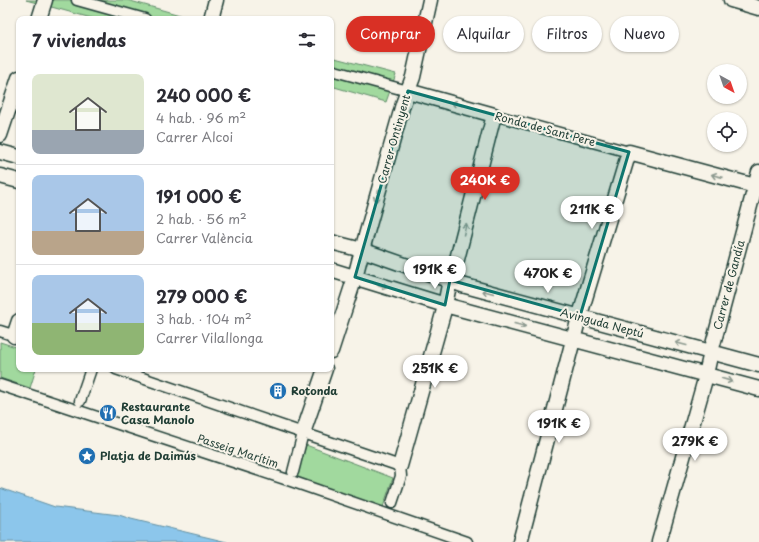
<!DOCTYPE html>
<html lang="es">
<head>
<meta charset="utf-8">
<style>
	:root { --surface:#fff; --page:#f2f2f3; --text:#2b2b33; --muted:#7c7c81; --line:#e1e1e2; --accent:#d93025 }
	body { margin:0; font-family:"Playpen Sans",sans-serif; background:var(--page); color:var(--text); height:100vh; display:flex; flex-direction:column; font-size:15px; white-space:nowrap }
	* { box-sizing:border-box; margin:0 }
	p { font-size:13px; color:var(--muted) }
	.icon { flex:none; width:22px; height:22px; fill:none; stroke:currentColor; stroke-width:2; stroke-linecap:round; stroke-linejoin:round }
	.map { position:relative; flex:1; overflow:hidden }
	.sheet { position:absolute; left:16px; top:16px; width:318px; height:356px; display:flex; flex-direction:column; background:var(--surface); border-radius:8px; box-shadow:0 1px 3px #0004 }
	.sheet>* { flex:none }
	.banner { position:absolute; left:346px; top:16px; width:353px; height:36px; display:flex; gap:8px }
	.needle { width:26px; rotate:140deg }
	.fabs { position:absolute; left:707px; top:64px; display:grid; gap:8px }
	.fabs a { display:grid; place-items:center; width:40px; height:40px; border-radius:50%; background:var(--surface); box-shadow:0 1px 3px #0004; font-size:20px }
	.price { position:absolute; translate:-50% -34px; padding:0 9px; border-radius:14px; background:#fff; color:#222; font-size:13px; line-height:26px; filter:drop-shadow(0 1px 2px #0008) }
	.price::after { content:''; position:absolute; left:50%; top:24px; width:12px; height:9px; margin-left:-6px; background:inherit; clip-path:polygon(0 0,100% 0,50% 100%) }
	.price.on { background:var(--accent); color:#fff }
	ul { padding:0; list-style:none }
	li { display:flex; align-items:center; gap:12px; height:100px; padding:0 16px }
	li+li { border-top:1px solid var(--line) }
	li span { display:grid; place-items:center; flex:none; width:112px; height:80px; border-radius:8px; color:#555 }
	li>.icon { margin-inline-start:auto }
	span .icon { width:48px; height:48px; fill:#fffc; stroke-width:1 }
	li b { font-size:17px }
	h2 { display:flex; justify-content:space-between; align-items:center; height:48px; padding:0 16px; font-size:17px }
	.tag { padding:0 14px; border-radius:18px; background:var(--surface); box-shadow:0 1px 3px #0004; font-size:14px; line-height:36px }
	.tag.on { background:var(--accent); color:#fff }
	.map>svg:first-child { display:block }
	.green { fill:#a1d99e; stroke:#608b69 }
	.water { fill:#8cc6eb; stroke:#608fa2 }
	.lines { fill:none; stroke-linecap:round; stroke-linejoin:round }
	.pedestrian-casing { stroke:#1f3d34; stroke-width:13 }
	.minor-casing { stroke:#1f3d34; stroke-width:17 }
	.pedestrian { stroke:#f7f3e8; stroke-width:10 }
	.minor { stroke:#f7f3e8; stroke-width:14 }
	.oneway { stroke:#8b988e }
	.marked { fill:#0f766e; fill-opacity:0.2; stroke:#0f766e; stroke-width:3; stroke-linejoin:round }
	.labels { text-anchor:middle; stroke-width:4; stroke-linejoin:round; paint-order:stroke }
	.street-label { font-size:11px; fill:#1f3d34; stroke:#f7f3e8 }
	.poi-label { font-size:11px; font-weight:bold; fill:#1f3d34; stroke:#f7f3e8; text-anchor:start }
</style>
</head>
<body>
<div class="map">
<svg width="759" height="542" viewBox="0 0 759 542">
	<rect width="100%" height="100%" fill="#f7f3e8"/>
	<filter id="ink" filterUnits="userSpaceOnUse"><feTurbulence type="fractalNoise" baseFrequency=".025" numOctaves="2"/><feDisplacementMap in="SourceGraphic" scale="8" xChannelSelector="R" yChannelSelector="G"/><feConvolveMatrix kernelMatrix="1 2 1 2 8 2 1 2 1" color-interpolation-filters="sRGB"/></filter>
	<g filter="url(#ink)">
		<path class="green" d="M 26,0 L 127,0 L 194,19 L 95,19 Z
			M 331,57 L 396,74 L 386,102 L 331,86 Z
			M 0,342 L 19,348 L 19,369 L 36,369 L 30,388 L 0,378 Z
			M 306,445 L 393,478 L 383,507 L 296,479 Z"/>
		<path class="water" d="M 0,488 L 55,507 L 119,515 L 131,519 L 227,542 L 0,542 Z"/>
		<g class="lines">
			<defs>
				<path id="pedestrian" d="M 77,0 L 145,19
					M 331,70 L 408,91
					M 494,115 L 629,152
					M 0,331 L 19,337
					M 116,369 L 303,433 L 400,466 L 401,476 L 392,503
					M 0,385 L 291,481 L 467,542
					M 80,401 L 91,369
					M 293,472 L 303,433"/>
				<path id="minor" d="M 731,0 L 759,8
					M 39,19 L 45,0
					M 211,19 L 216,0
					M 0,135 L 19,78
					M 0,152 L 19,157
					M 0,176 L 19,181
					M 331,242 L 362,250 L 462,285 L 759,365
					M 331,270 L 445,305 L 759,389
					M 14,336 L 19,321
					M 331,351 L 355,277 L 362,250 L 403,104 L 413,77 L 430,0
					M 303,433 L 325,369
					M 400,466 L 444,310 L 450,280 L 455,267 L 494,115 L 408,91
					M 520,542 L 577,325 L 629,152 L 755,186
					M 659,542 L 704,383 L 711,352 L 759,172"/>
			</defs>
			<use href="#pedestrian" class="pedestrian-casing"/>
			<use href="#minor" class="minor-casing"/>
			<use href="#pedestrian" class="pedestrian"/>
			<use href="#minor" class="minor"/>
		</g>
		<defs><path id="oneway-shaft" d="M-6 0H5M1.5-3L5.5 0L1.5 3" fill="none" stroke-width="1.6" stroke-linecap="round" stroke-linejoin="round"/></defs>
		<g class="oneway">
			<use href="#oneway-shaft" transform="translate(457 104) rotate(-165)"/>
			<use href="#oneway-shaft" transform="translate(717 176) rotate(-165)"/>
			<use href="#oneway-shaft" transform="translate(377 196) rotate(106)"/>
			<use href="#oneway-shaft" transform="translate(465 229) rotate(-76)"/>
			<use href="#oneway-shaft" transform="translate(382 286) rotate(17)"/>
			<use href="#oneway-shaft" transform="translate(488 292) rotate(-165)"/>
			<use href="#oneway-shaft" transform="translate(520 325) rotate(15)"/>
			<use href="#oneway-shaft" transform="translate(681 344) rotate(-165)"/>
			<use href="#oneway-shaft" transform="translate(727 380) rotate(16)"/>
		</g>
	</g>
	<path class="marked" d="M 408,91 L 629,152 L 580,316 L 450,280 L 445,305 L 355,277 Z"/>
	<defs>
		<symbol id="building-disc" viewBox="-11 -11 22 22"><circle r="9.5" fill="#1f6fb2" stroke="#f7f3e8"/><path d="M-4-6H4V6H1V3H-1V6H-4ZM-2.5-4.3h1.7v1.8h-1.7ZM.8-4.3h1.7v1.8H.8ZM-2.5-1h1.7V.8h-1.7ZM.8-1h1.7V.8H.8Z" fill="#fff"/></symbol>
		<symbol id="restaurant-disc" viewBox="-11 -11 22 22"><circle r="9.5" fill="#1f6fb2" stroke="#f7f3e8"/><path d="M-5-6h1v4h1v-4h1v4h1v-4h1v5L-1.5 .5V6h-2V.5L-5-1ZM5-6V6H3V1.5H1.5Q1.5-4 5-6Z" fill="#fff"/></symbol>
		<symbol id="sight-disc" viewBox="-11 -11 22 22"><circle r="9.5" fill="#1f6fb2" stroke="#f7f3e8"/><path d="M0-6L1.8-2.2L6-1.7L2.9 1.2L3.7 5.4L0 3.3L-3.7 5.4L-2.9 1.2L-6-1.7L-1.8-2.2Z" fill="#fff"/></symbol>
	</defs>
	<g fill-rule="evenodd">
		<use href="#building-disc" x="268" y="381" width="20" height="20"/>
		<use href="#restaurant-disc" x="98" y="403" width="20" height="20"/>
		<use href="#sight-disc" x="77" y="446" width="20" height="20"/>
	</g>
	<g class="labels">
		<g class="street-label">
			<text transform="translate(545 129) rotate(15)" y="4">Ronda de Sant Pere</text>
			<text transform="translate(394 139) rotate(-74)" y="4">Carrer Ontinyent</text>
			<text transform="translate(729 285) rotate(-75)" y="4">Carrer de Gandía</text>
			<text transform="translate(602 323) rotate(15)" y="4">Avinguda Neptú</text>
			<text transform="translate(238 451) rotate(18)" y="4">Passeig Marítim</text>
		</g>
		<g class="poi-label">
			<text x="291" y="395">Rotonda</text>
			<text x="121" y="411">Restaurante<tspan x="121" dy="13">Casa Manolo</tspan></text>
			<text x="100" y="460">Platja de Daimús</text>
		</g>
	</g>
</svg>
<div class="fabs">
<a><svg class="needle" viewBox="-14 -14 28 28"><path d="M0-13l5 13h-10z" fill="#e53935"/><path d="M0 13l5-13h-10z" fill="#7c7c81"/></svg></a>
<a><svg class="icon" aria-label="locate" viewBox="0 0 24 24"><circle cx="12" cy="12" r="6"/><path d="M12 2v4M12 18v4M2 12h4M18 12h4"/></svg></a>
</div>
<b class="price on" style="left:485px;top:201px">240K €</b>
<b class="price" style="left:592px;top:230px">211K €</b>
<b class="price" style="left:435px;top:290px">191K €</b>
<b class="price" style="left:548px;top:294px">470K €</b>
<b class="price" style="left:435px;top:389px">251K €</b>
<b class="price" style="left:559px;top:444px">191K €</b>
<b class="price" style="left:695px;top:462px">279K €</b>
<div class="banner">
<a class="tag on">Comprar</a>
<a class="tag">Alquilar</a>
<a class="tag">Filtros</a>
<a class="tag">Nuevo</a>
</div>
<section class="sheet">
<h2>7 viviendas<svg class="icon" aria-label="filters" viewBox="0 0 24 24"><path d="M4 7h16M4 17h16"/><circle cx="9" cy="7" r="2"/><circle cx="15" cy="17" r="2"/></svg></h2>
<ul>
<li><span style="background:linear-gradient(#dfe7d0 70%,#9aa5b1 0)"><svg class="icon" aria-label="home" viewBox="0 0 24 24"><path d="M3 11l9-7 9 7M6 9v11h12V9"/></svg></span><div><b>240 000 €</b><p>4 hab. · 96 m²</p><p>Carrer Alcoi</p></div></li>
<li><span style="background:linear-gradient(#a9c7e8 70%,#b9a48a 0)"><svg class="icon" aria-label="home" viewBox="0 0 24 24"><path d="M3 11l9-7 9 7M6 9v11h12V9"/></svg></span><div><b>191 000 €</b><p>2 hab. · 56 m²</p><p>Carrer València</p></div></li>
<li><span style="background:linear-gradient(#a9c7e8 60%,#8fb573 0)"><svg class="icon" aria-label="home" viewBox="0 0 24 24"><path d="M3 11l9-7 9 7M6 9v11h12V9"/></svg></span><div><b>279 000 €</b><p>3 hab. · 104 m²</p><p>Carrer Vilallonga</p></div></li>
</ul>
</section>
</div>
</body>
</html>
